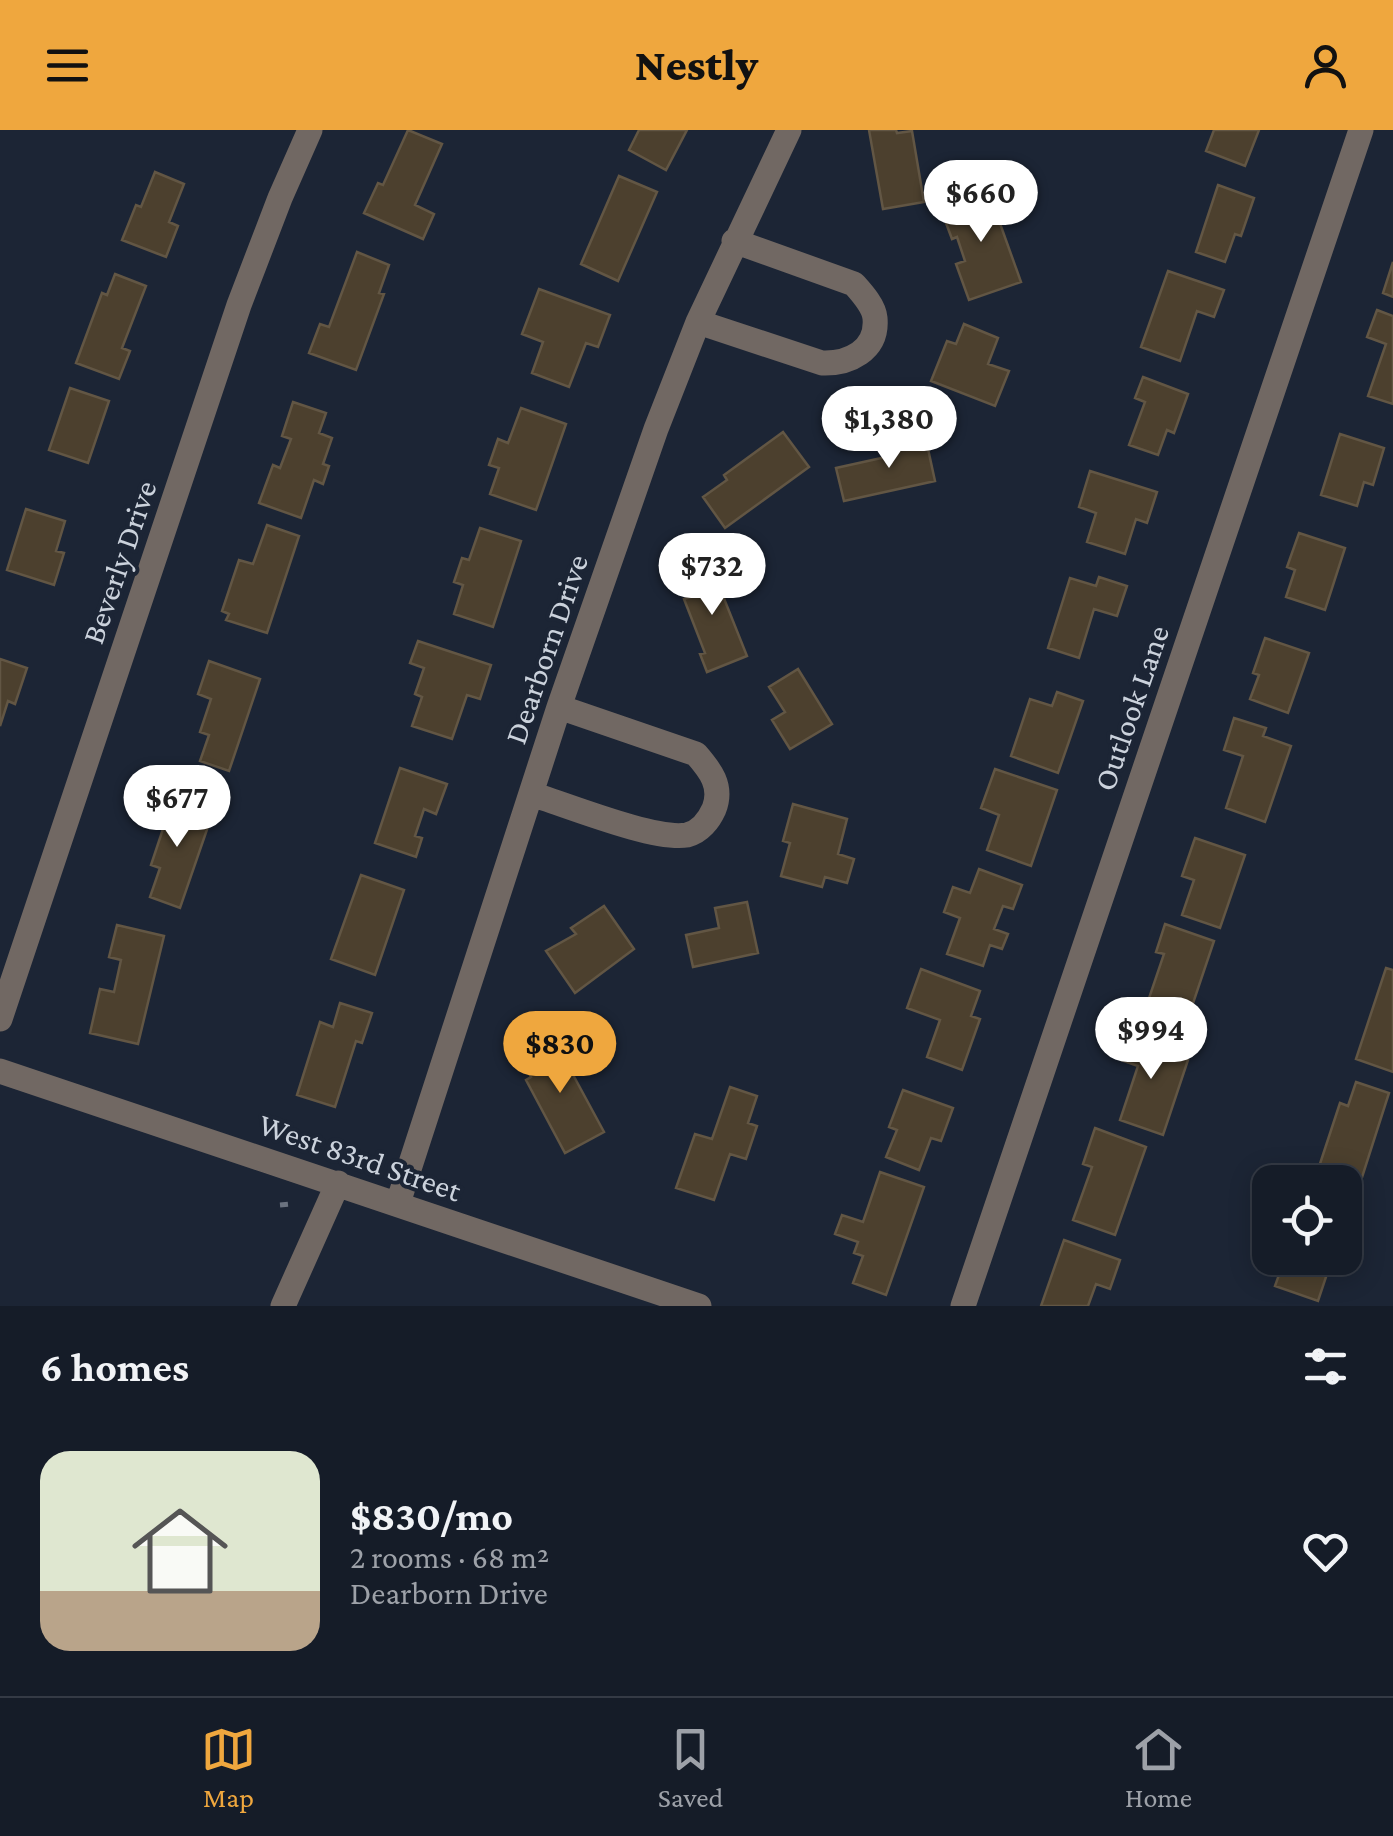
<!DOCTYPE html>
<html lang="en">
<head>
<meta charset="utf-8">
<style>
	:root { --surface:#151c28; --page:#222934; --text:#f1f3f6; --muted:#9da1a8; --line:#343a45; --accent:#efa73e }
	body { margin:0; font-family:"Crimson Pro",serif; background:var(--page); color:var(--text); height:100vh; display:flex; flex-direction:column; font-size:38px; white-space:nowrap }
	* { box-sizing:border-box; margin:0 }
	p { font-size:32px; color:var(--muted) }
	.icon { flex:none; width:55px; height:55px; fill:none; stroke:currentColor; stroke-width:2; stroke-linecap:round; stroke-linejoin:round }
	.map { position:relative; height:1176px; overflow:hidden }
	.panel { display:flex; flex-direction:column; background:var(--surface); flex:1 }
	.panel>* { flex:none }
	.controls { position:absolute; left:1252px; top:1035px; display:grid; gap:20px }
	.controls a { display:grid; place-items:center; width:110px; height:110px; border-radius:20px; background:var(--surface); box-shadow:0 5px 25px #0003,0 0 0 2px var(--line); font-size:50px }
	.price { position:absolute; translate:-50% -85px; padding:0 22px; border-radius:35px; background:#fff; color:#222; font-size:32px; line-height:65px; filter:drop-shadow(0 2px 5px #0008) }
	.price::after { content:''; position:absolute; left:50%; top:60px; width:30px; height:22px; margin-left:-15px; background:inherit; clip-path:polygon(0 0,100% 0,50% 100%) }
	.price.current { background:var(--accent); color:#111 }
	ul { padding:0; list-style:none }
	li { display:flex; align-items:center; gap:30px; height:250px; padding:0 40px }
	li+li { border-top:2px solid var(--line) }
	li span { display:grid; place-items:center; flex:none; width:280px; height:200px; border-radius:30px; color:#555 }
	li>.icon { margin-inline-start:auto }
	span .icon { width:120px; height:120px; fill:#fffc; stroke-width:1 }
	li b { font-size:42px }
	h2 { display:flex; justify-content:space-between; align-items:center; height:120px; padding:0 40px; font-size:42px }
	header { display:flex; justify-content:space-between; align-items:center; height:130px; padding:0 40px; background:var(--accent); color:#111; font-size:45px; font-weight:800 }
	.dock { display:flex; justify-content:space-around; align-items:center; height:140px; border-top:2px solid var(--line); background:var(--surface); font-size:28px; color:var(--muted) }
	.dock a { display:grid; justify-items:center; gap:5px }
	.dock .current { color:var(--accent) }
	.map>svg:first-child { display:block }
	.building { fill:#4c402e; stroke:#625644; stroke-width:2.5 }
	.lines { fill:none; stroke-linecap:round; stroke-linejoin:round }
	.path { stroke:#6a727f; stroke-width:5; stroke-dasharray:8 5; stroke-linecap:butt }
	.minor { stroke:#716863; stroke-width:25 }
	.labels { text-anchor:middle; stroke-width:8; stroke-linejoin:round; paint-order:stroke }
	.street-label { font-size:32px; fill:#cbd2dc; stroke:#1c2535 }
</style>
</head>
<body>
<header><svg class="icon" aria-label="menu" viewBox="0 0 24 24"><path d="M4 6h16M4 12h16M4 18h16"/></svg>Nestly<svg class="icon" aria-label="person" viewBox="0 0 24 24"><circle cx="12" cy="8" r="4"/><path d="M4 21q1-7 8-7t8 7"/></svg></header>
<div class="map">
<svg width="1393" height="1176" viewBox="0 0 1393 1176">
	<rect width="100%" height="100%" fill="#1c2535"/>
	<path class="building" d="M 408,0 L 442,14 L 415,75 L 434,84 L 423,109 L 364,83 L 378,53 L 383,55 Z
		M 639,0 L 687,0 L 666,40 L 629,20 Z
		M 869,0 L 896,0 L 897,3 L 912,1 L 924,72 L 883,79 Z
		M 1214,0 L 1259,0 L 1245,36 L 1206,21 Z
		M 155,42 L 184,54 L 169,92 L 178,96 L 166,127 L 122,110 L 136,75 L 141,77 Z
		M 619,46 L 657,62 L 618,151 L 581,134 Z
		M 1218,55 L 1254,68 L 1241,106 L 1235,104 L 1225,132 L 1196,122 Z
		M 988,60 L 1021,152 L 969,170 L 956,134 L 965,131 L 957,107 L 952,109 L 940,77 Z
		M 357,122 L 389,135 L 379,163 L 384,164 L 356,240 L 309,223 L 320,194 L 329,197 Z
		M 1393,132 L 1393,167 L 1383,163 Z
		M 1168,141 L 1224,160 L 1214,187 L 1197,181 L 1180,231 L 1141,217 Z
		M 115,144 L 146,156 L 122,218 L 130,221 L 119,249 L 76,233 L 102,163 L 107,165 Z
		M 539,159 L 610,185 L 598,217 L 586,213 L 569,257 L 532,243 L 543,212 L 522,204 Z
		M 1377,180 L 1393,186 L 1393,274 L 1368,266 L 1386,214 L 1367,207 Z
		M 964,194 L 998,208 L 988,234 L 1009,241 L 995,276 L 931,251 L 947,211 L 956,214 Z
		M 1143,247 L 1188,264 L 1174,303 L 1167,300 L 1158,325 L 1129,315 L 1145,272 L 1135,268 Z
		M 70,258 L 109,271 L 88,333 L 49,320 Z
		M 293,272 L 326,283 L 319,303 L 332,308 L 323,334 L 329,336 L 323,354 L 314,350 L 301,388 L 259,373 L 273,335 L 280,338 L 291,309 L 282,306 Z
		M 521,278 L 566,294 L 536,380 L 490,364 L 499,338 L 489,335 L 498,309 L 508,313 Z
		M 783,302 L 809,337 L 725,398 L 703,367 L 727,350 L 724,345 Z
		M 1340,304 L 1384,318 L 1373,355 L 1364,352 L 1357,376 L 1321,365 Z
		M 925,305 L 935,351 L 844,371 L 836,338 L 895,325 L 893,313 Z
		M 1090,341 L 1157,362 L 1147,393 L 1136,389 L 1125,424 L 1087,412 L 1096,383 L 1079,377 Z
		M 26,379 L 65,391 L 56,421 L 64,423 L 54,455 L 7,440 Z
		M 267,395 L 299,406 L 267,503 L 226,490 L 229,484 L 222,481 L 239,430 L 253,434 Z
		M 480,398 L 521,411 L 493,497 L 454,484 L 463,455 L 454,452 L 462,428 L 469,430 Z
		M 1299,403 L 1345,418 L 1325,480 L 1286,467 L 1295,440 L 1287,437 Z
		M 709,431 L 747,526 L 707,542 L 700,524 L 705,523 L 684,469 L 691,467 L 681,442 Z
		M 1099,447 L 1127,456 L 1117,486 L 1094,479 L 1079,528 L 1048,518 L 1070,448 L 1096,456 Z
		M 1265,508 L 1309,523 L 1288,583 L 1250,569 L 1259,545 L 1253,543 Z
		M 418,511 L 491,535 L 480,569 L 467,565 L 452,609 L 412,596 L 422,567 L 415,564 L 424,538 L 410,533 Z
		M 0,529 L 27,538 L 15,574 L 8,571 L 0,596 Z
		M 209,531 L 260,549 L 229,641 L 200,631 L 209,605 L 200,602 L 211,569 L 198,564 Z
		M 798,539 L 832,594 L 790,619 L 772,590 L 785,582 L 769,557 Z
		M 1057,562 L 1083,571 L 1058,643 L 1011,626 L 1030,569 L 1052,576 Z
		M 1234,588 L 1266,598 L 1263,606 L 1291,616 L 1265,692 L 1226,678 L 1243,626 L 1224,620 Z
		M 400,638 L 447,654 L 436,684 L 424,679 L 415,706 L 422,708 L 416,727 L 375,713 Z
		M 995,639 L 1057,660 L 1031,736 L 987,720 L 999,685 L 981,678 Z
		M 163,668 L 212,685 L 180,778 L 150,767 L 160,738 L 151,735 L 163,699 L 153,696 Z
		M 793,674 L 847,689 L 838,724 L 854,729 L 847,753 L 825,747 L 822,757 L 781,746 L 790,713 L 783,711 Z
		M 1195,708 L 1245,725 L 1220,798 L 1182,785 L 1194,750 L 1182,746 Z
		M 979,739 L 1022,755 L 1013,779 L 1003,776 L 994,799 L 1008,804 L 1002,819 L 990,815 L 983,836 L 947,824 L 960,788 L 944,782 L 953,757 L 970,763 Z
		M 361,745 L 404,760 L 375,845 L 331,829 Z
		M 747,772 L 758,823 L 693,837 L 686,805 L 719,798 L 715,778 Z
		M 604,776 L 634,819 L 575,863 L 546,821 L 576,804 L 571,798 Z
		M 1165,794 L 1214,811 L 1185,897 L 1144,883 L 1164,824 L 1156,822 Z
		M 117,795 L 164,806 L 138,914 L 90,903 L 100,859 L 114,862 L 121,830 L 109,827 Z
		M 1386,838 L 1393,840 L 1393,942 L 1356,929 Z
		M 921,839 L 980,861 L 971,886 L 980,889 L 962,940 L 927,927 L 940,890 L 907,878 Z
		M 340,873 L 372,883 L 362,913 L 356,911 L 335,977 L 297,965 L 320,892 L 333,897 Z
		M 1132,898 L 1163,908 L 1160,920 L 1188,930 L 1163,1005 L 1120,990 L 1138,936 L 1121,930 Z
		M 546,907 L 559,932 L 565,930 L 604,1002 L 565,1023 L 526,950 L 531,947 L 517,923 Z
		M 1356,952 L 1389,963 L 1357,1063 L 1345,1059 L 1345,1052 L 1315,1049 L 1340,973 L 1348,976 Z
		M 730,957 L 757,966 L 748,993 L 757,996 L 746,1029 L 730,1024 L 714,1070 L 676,1058 L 695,1004 L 712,1009 Z
		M 903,960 L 953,978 L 941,1011 L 931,1008 L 919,1040 L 886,1027 L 897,1000 L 889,997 Z
		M 1095,998 L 1146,1017 L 1115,1105 L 1073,1090 L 1092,1037 L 1083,1034 Z
		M 880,1042 L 924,1057 L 886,1165 L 853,1153 L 863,1126 L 854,1123 L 858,1112 L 835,1104 L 842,1085 L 863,1092 Z
		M 1064,1110 L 1120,1130 L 1110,1159 L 1096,1154 L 1088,1176 L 1041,1176 Z
		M 1285,1128 L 1327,1128 L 1323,1139 L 1328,1141 L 1318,1171 L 1275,1156 Z"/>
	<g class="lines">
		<path class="path" d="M 280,1075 L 291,1074"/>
		<path class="minor" d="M 698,192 L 822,233 C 848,234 878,221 875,188 C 874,176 862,163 854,154 L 734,111
			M 531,664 C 567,675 655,711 687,705 C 700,702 709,690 714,679 C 723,656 710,640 696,624 L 559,577
			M 0,889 L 239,175 L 280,68 L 310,0
			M 0,941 L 699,1176
			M 398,1073 L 559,577 L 656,299 L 698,192 L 789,0
			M 283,1176 L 338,1053
			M 963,1176 L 1361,0"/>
	</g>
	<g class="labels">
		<g class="street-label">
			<text transform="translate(119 432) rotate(-71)" y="11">Beverly Drive</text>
			<text transform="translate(546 519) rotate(-71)" y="11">Dearborn Drive</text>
			<text transform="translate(1131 578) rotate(-71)" y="11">Outlook Lane</text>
			<text transform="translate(360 1027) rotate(19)" y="11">West 83rd Street</text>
		</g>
	</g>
</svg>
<div class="controls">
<a><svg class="icon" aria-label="locate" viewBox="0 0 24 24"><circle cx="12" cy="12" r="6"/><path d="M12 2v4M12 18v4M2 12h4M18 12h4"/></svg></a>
</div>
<b class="price" style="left:981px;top:115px">$660</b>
<b class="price" style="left:889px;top:341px">$1,380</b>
<b class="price" style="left:712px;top:488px">$732</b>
<b class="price" style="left:177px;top:720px">$677</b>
<b class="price" style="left:1151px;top:952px">$994</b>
<b class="price current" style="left:560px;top:966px">$830</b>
</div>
<section class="panel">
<h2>6 homes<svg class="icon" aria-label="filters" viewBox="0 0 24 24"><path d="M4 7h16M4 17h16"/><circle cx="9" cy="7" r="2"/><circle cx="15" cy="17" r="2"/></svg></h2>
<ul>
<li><span style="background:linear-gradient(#dfe7d0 70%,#b9a48a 0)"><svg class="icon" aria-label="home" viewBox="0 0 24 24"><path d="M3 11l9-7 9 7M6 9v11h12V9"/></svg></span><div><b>$830/mo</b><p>2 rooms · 68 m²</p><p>Dearborn Drive</p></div><svg class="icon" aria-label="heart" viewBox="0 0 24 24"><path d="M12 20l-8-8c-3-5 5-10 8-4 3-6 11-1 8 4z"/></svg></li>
</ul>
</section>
<nav class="dock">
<a class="current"><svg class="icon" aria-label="map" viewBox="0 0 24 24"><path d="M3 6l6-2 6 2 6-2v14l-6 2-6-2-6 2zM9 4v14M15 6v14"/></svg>Map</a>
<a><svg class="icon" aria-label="saved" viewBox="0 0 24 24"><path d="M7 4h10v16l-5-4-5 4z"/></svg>Saved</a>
<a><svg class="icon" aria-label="home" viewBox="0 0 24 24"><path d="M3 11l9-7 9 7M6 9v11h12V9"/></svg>Home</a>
</nav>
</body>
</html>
